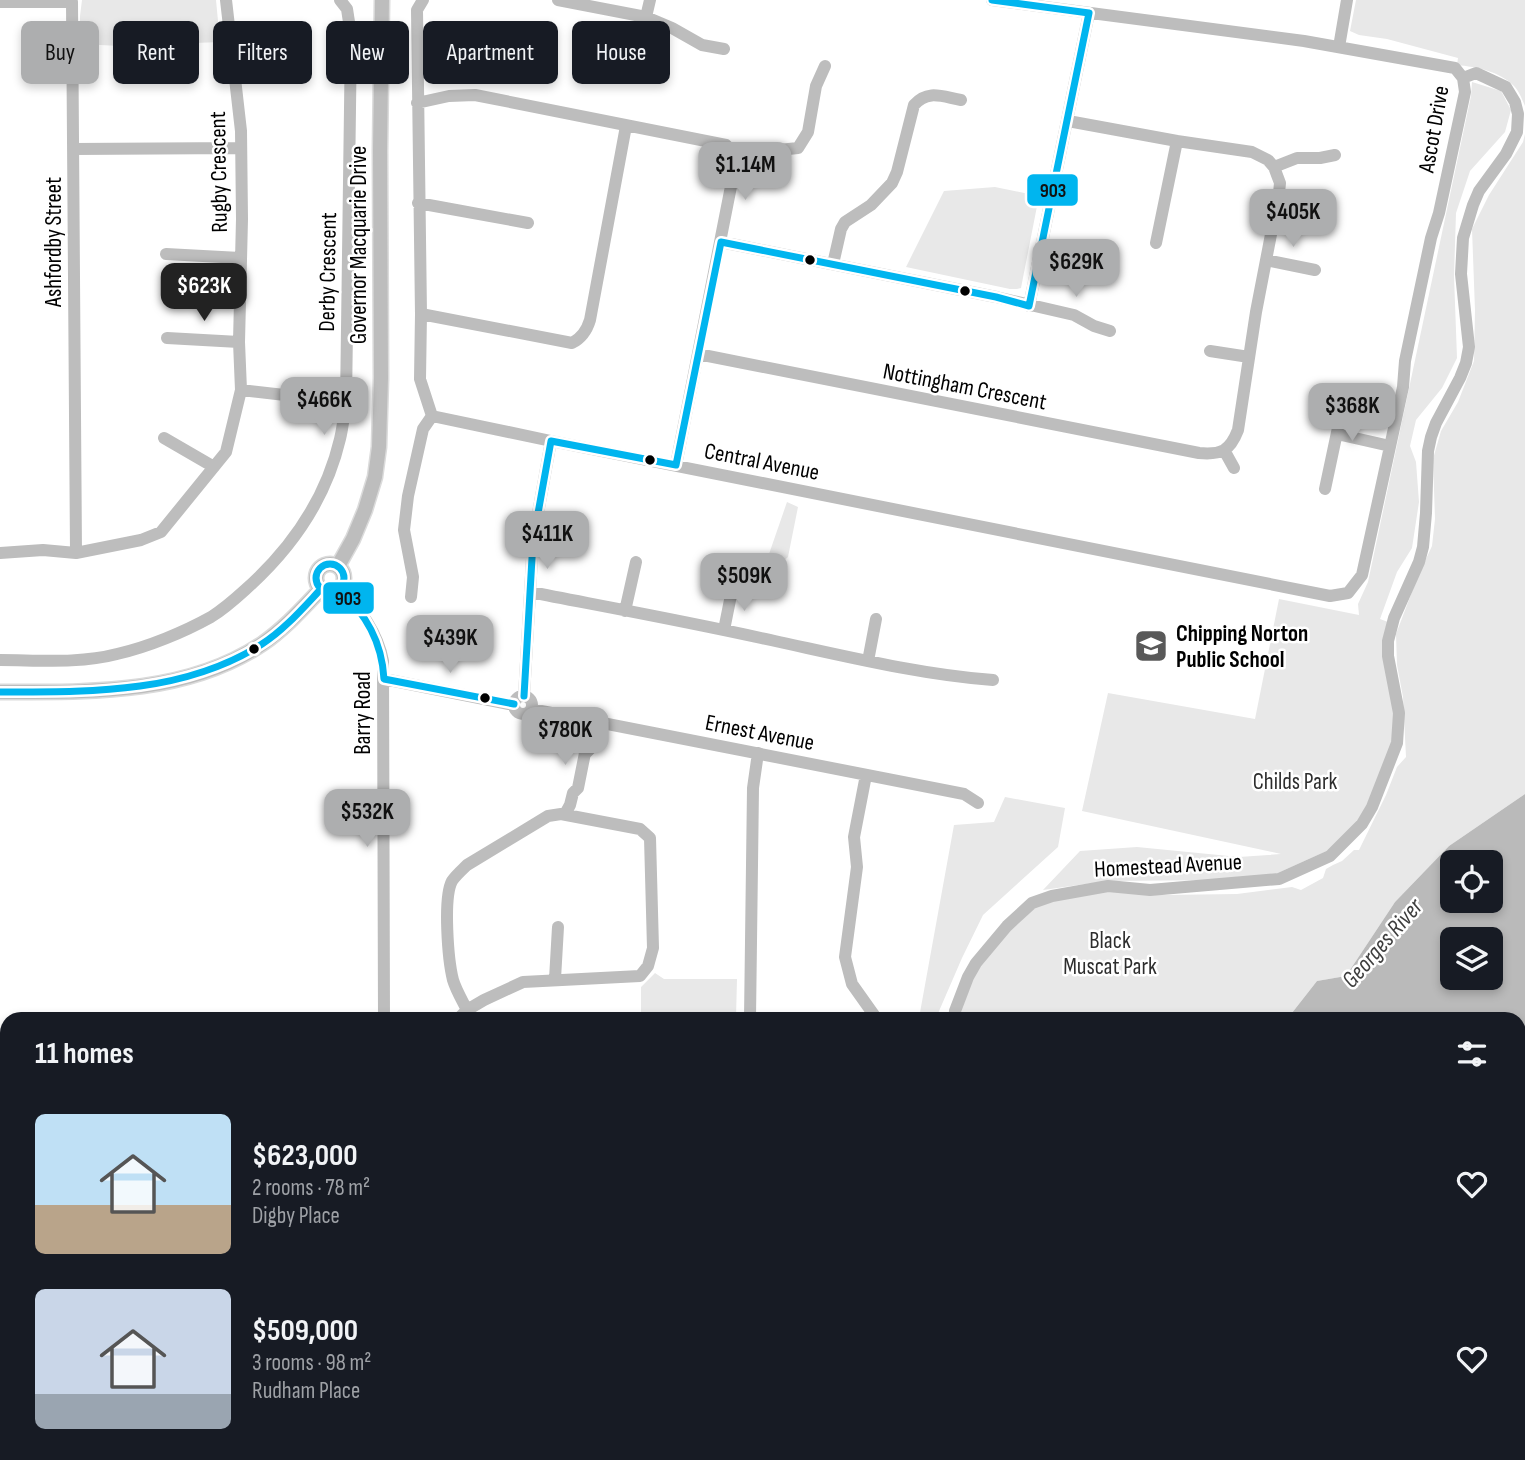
<!DOCTYPE html>
<html lang="en">
<head>
<meta charset="utf-8">
<style>
	:root { --surface:#171b24; --page:#242831; --text:#f1f3f6; --muted:#9ea1a6; --accent:#adaeaf }
	body { margin:0; font-family:"Sofia Sans Condensed",sans-serif; background:var(--page); color:var(--text); height:100vh; display:flex; flex-direction:column; font-size:26px; white-space:nowrap }
	* { box-sizing:border-box; margin:0 }
	p { font-size:23px; color:var(--muted) }
	.icon { flex:none; width:38px; height:38px; fill:none; stroke:currentColor; stroke-width:2; stroke-linecap:round; stroke-linejoin:round }
	.map { position:relative; flex:1; overflow:hidden }
	.sheet { position:absolute; left:0px; top:1012px; width:1526px; height:450px; display:flex; flex-direction:column; background:var(--surface); border-radius:21px 21px 0 0; box-shadow:0 4px 10px #0003 }
	.sheet>* { flex:none }
	.top-card { position:absolute; left:21px; top:21px; width:700px; height:63px; display:flex; gap:14px }
	.fabs { position:absolute; left:1440px; top:850px; display:grid; gap:14px }
	.fabs a { display:grid; place-items:center; width:63px; height:63px; border-radius:10px; background:var(--surface); box-shadow:0 4px 10px #0003; font-size:35px }
	.price { position:absolute; translate:-50% -60px; padding:0 16px; border-radius:14px; background:var(--accent); color:#111; font-size:23px; line-height:46px; filter:drop-shadow(0 2px 4px #0008) }
	.price::after { content:''; position:absolute; left:50%; top:42px; width:21px; height:16px; margin-left:-10px; background:inherit; clip-path:polygon(0 0,100% 0,50% 100%) }
	.price.current { background:#222; color:#fff }
	ul { padding:0; list-style:none }
	li { display:flex; align-items:center; gap:21px; height:175px; padding:0 35px }
	li span { display:grid; place-items:center; flex:none; width:196px; height:140px; border-radius:10px; color:#555 }
	li>.icon { margin-inline-start:auto }
	span .icon { width:84px; height:84px; fill:#fffc; stroke-width:1 }
	li b { font-size:30px }
	h2 { display:flex; justify-content:space-between; align-items:center; height:84px; padding:0 35px; font-size:30px }
	.chip { padding:0 24px; border-radius:10px; background:var(--surface); box-shadow:0 4px 10px #0003; font-size:24px; line-height:63px }
	.chip.current { background:var(--accent); color:#111 }
	.map>svg:first-child { display:block }
	.green { fill:#e8e8e8 }
	.water { fill:#bababa; fill-rule:evenodd }
	.lines { fill:none; stroke-linecap:round; stroke-linejoin:round }
	.major-casing { stroke:#dbdbdb; stroke-width:17 }
	.minor { stroke:#bdbdbd; stroke-width:12 }
	.major { stroke:#bdbdbd; stroke-width:14 }
	.bus-1-casing { stroke:#fff; stroke-width:12 }
	.bus-1 { stroke:#00b5ef; stroke-width:7 }
	.bus-dot { fill:#000; stroke:#fff; stroke-width:2.5 }
	.labels { text-anchor:middle; stroke-width:5; stroke-linejoin:round; paint-order:stroke }
	.street-label { font-size:23px; fill:#000; stroke:#fff }
	.poi-label { font-size:23px; font-weight:bold; fill:#000; stroke:#fff; text-anchor:start }
	.park-label { font-size:23px; fill:#2d2d2d; stroke:#fff }
	.water-label { font-size:24px; font-style:italic; fill:#3e3e3e; stroke:#fff }
	.line-badge { stroke:#fff; stroke-width:2.5 }
	.pale-badge-label { font-size:19px; text-anchor:middle; font-weight:bold; fill:#111 }
</style>
</head>
<body>
<div class="map">
<svg width="1525" height="1460" viewBox="0 0 1525 1460">
	<rect width="100%" height="100%" fill="#fff"/>
	<path class="green" d="M 82,0 L 216,0 L 220,42 L 120,46 L 80,44 L 80,16 Z
		M 1356,0 L 1525,0 L 1525,106 C 1522,99 1519,91 1514,86 C 1499,71 1477,67 1457,65 L 1458,58 L 1387,39 L 1359,35 L 1350,31 Z
		M 1472,82 L 1501,91 L 1511,110 L 1505,132 L 1470,171 L 1456,213 L 1454,276 L 1457,358 L 1442,388 L 1416,420 L 1410,446 L 1416,462 L 1419,502 L 1412,548 L 1397,572 L 1380,619 L 1388,622 L 1395,709 L 1395,726 L 1389,752 L 1375,788 L 1358,822 L 1331,849 L 1271,876 L 1227,880 L 1107,881 L 1043,890 L 1080,851 L 1137,847 L 1239,857 L 1281,854 L 1082,811 L 1108,693 L 1255,719 L 1279,599 L 1359,615 L 1358,604 L 1368,582 L 1471,96 Z
		M 1525,134 L 1525,794 L 1449,846 L 1395,902 L 1346,976 L 1317,981 L 1288,1018 L 954,1018 L 968,977 L 1032,903 L 1108,886 L 1164,895 L 1237,894 L 1292,887 L 1301,890 L 1323,878 L 1326,869 L 1333,865 L 1342,861 L 1354,850 L 1359,850 L 1386,795 L 1397,767 L 1406,757 L 1403,697 L 1397,665 L 1396,634 L 1418,576 L 1432,546 L 1435,519 L 1433,459 L 1441,431 L 1458,402 L 1474,361 L 1475,310 L 1472,229 L 1489,195 L 1523,142 Z
		M 995,187 L 1039,196 L 1021,288 L 1017,289 L 1010,289 L 906,267 L 944,191 Z
		M 787,502 L 798,507 L 788,557 L 748,594 L 741,580 L 769,554 Z
		M 1005,797 L 1065,808 L 1058,847 L 983,915 L 962,958 L 936,1018 L 919,1018 L 954,825 L 994,822 Z
		M 655,973 L 664,979 L 737,979 L 736,1018 L 641,1018 L 641,987 Z
		M 1525,1329 L 1525,1460 L 1392,1460 L 1398,1454 L 1519,1454 L 1519,1335 Z"/>
	<path class="water" d="M 1525,794 L 1525,1229 L 1519,1238 L 1519,1018 L 1288,1018 L 1317,981 L 1346,976 L 1395,902 L 1449,846 ZM 1452,863 L 1491,863 L 1491,901 L 1452,901 ZM 1452,940 L 1491,940 L 1491,978 L 1452,978 Z
		M 932,1454 L 1314,1454 L 1310,1460 L 928,1460 Z"/>
	<g class="lines">
		<defs>
			<path id="major" d="M316 578a14 14 0 1 1 28 0a14 14 0 1 1-28 0Z
				M 338,566 L 353,539 L 365,510 L 375,477 L 379,447 L 381,378 L 380,150 L 382,0
				M 0,692 C 88,692 186,695 262,644 C 284,629 302,609 321,589"/>
		</defs>
		<use href="#major" class="major-casing"/>
		<path class="minor" d="M 423,0 L 417,10 L 421,314 L 420,379 L 432,416
			M 558,0 L 646,17 L 672,28 L 702,45 L 724,49
			M 0,2 L 72,2 L 76,553
			M 646,17 L 650,0
			M 1339,47 L 1347,0
			M 417,103 L 449,96 L 475,95 L 726,145 L 737,156
			M 73,149 L 241,148
			M 737,156 L 749,153 L 798,148 L 808,132 L 816,86 L 825,66
			M 1274,167 L 1297,158 L 1320,158 L 1335,155
			M 418,203 L 528,223
			M 721,242 L 996,297 L 1074,315 L 1094,326 L 1110,331
			M 1156,243 L 1177,141
			M 166,254 L 240,258
			M 1266,260 L 1315,270
			M 833,264 L 841,229 L 845,222 L 871,205 L 892,183 L 897,172 L 914,105 C 928,89 943,97 961,100
			M 1029,306 L 1089,13
			M 421,314 L 572,343 C 582,338 587,330 590,320 L 626,126
			M 167,338 L 239,342
			M 1210,351 L 1249,357
			M 698,354 L 1199,453 C 1221,455 1230,451 1238,430 L 1256,312 L 1279,193 L 1280,183 L 1274,167 L 1268,160 L 1252,152 L 1177,141 L 1068,121
			M 241,390 L 346,402
			M 432,416 L 551,441 L 1330,596 L 1348,593 L 1362,575 L 1403,387 L 1405,361 L 1431,238 L 1439,213 L 1465,92 L 1463,78 L 1455,68 L 1304,41 L 992,0
			M 1337,434 L 1390,446
			M 164,438 L 214,467
			M 1224,450 L 1234,468
			M 676,465 L 737,156
			M 1325,489 L 1346,390
			M 0,553 L 43,550 L 76,553 L 141,540 L 161,532 L 226,452 L 241,390 L 239,342 L 242,219 L 241,131 L 226,0
			M 339,589 C 360,607 378,634 383,661 L 384,1018
			M 530,592 C 607,607 684,621 761,638 C 837,654 915,674 993,680
			M 411,597 L 413,577 L 404,530 L 408,496 L 423,429 L 432,416
			M 625,611 L 636,562
			M 724,630 L 732,590
			M 0,660 C 38,660 79,664 117,654 C 148,647 184,632 211,617 C 224,609 234,600 245,590 C 290,550 326,499 340,439 C 343,427 344,414 346,402 L 351,35 L 347,9 L 340,0
			M 868,661 L 876,619
			M 384,679 L 509,704 L 514,704
			M514 705a9 9 0 1 1 18 0a9 9 0 1 1-18 0Z
			M 524,696 L 533,541 L 551,441
			M 531,709 L 964,794 L 978,803
			M 586,753 L 590,749 L 594,733 L 602,723
			M 866,775 L 854,837 L 857,867 L 845,957 L 852,984 L 874,1015 L 874,1018
			M 565,814 L 570,805 L 573,793 L 578,788 L 585,753 C 581,745 585,730 583,719
			M 555,979 L 558,927
			M 459,1018 L 467,1010 L 484,1000 L 523,982 L 640,976 L 648,966 L 653,948 L 650,838 L 640,829 L 561,814 L 548,816 L 467,865 C 462,870 456,875 452,881 C 443,898 448,960 453,980 C 456,990 462,1000 467,1010
			M 750,1018 L 753,788 L 758,753
			M 954,1018 L 955,1011 L 968,977 L 976,963 L 1007,926 L 1032,903 L 1052,896 L 1108,886 L 1150,890 L 1279,879 L 1330,856 L 1362,824 L 1372,807 L 1397,743 L 1399,713 L 1388,656 L 1388,641 L 1394,618 L 1419,562 L 1423,547 L 1426,513 L 1428,451 L 1431,437 L 1436,423 L 1460,378 L 1466,363 L 1469,347 L 1461,274 L 1463,238 L 1473,205 L 1479,191 L 1506,154 L 1517,132 L 1518,114 L 1515,102 L 1506,87 L 1476,73 L 1463,78
			M 1519,1309 L 1525,1303
			M 0,1456 L 835,1456 L 855,1458 L 869,1454
			M 1360,1460 L 1367,1454"/>
		<use href="#major" class="major"/>
		<defs>
			<path id="bus-1" d="M316 578a14 14 0 1 1 28 0a14 14 0 1 1-28 0Z
				M 339,589 C 366,614 382,642 384,679 L 514,704
				M 0,692 C 89,692 184,694 262,644 C 284,630 303,608 321,589
				M 524,696 L 533,541 L 551,441 L 676,465 L 721,242 L 996,297 L 1029,306 L 1089,13 L 992,0"/>
		</defs>
		<use href="#bus-1" class="bus-1-casing"/>
		<use href="#bus-1" class="bus-1"/>
	</g>
	<defs>
		<symbol id="school-square" viewBox="-11 -11 22 22"><rect x="-9" y="-9" width="18" height="18" rx="4" fill="#595959" stroke="#fff"/><path d="M0-5L7-2L0 1L-7-2ZM-4 1L0 2.5L4 1V4Q0 6-4 4Z" fill="#fff"/></symbol>
	</defs>
	<g fill-rule="evenodd">
		<use href="#school-square" x="1132" y="627" width="38" height="38"/>
	</g>
	<g class="bus-dot">
		<circle cx="810" cy="260" r="6"/>
		<circle cx="965" cy="291" r="6"/>
		<circle cx="650" cy="460" r="6"/>
		<circle cx="254" cy="649" r="6"/>
		<circle cx="485" cy="698" r="6"/>
	</g>
	<g class="labels">
		<g class="street-label">
			<text transform="translate(1433 129) rotate(-80)" y="8">Ascot Drive</text>
			<text transform="translate(218 172) rotate(-91)" y="8">Rugby Crescent</text>
			<text transform="translate(53 242) rotate(-90)" y="8">Ashfordby Street</text>
			<text transform="translate(358 245) rotate(-90)" y="8">Governor Macquarie Drive</text>
			<text transform="translate(327 272) rotate(-89)" y="8">Derby Crescent</text>
			<text transform="translate(965 386) rotate(11)" y="8">Nottingham Crescent</text>
			<text transform="translate(762 461) rotate(11)" y="8">Central Avenue</text>
			<text transform="translate(362 713) rotate(-90)" y="8">Barry Road</text>
			<text transform="translate(760 732) rotate(11)" y="8">Ernest Avenue</text>
			<text transform="translate(1168 865) rotate(-3)" y="8">Homestead Avenue</text>
		</g>
		<g class="poi-label">
			<text x="1176" y="641">Chipping Norton<tspan x="1176" dy="26">Public School</tspan></text>
		</g>
		<g class="park-label">
			<text x="1295" y="789">Childs Park</text>
			<text x="1110" y="948">Black<tspan x="1110" dy="26">Muscat Park</tspan></text>
		</g>
		<g class="water-label">
			<text transform="translate(1382 943) rotate(-49)" y="8">Georges River</text>
		</g>
	</g>
	<g class="line-badge">
		<rect x="1026" y="173" width="53" height="34" rx="7" fill="#00b5ef"/>
		<rect x="322" y="581" width="53" height="34" rx="7" fill="#00b5ef"/>
	</g>
	<g class="pale-badge-label">
		<text x="1053" y="197">903</text>
		<text x="348" y="605">903</text>
	</g>
</svg>
<div class="fabs">
<a><svg class="icon" aria-label="locate" viewBox="0 0 24 24"><circle cx="12" cy="12" r="6"/><path d="M12 2v4M12 18v4M2 12h4M18 12h4"/></svg></a>
<a><svg class="icon" aria-label="layers" viewBox="0 0 24 24"><path d="M12 4l9 5-9 5-9-5zM3 14l9 5 9-5"/></svg></a>
</div>
<b class="price" style="left:745px;top:202px">$1.14M</b>
<b class="price" style="left:1293px;top:249px">$405K</b>
<b class="price" style="left:1076px;top:299px">$629K</b>
<b class="price current" style="left:204px;top:323px">$623K</b>
<b class="price" style="left:324px;top:437px">$466K</b>
<b class="price" style="left:1352px;top:443px">$368K</b>
<b class="price" style="left:547px;top:571px">$411K</b>
<b class="price" style="left:744px;top:613px">$509K</b>
<b class="price" style="left:450px;top:675px">$439K</b>
<b class="price" style="left:565px;top:767px">$780K</b>
<b class="price" style="left:367px;top:849px">$532K</b>
<div class="top-card">
<a class="chip current">Buy</a>
<a class="chip">Rent</a>
<a class="chip">Filters</a>
<a class="chip">New</a>
<a class="chip">Apartment</a>
<a class="chip">House</a>
</div>
<section class="sheet">
<h2>11 homes<svg class="icon" aria-label="filters" viewBox="0 0 24 24"><path d="M4 7h16M4 17h16"/><circle cx="9" cy="7" r="2"/><circle cx="15" cy="17" r="2"/></svg></h2>
<ul>
<li><span style="background:linear-gradient(#bfe0f5 65%,#b9a48a 0)"><svg class="icon" aria-label="home" viewBox="0 0 24 24"><path d="M3 11l9-7 9 7M6 9v11h12V9"/></svg></span><div><b>$623,000</b><p>2 rooms · 78 m²</p><p>Digby Place</p></div><svg class="icon" aria-label="heart" viewBox="0 0 24 24"><path d="M12 20l-8-8c-3-5 5-10 8-4 3-6 11-1 8 4z"/></svg></li>
<li><span style="background:linear-gradient(#c9d6e8 75%,#9aa5b1 0)"><svg class="icon" aria-label="home" viewBox="0 0 24 24"><path d="M3 11l9-7 9 7M6 9v11h12V9"/></svg></span><div><b>$509,000</b><p>3 rooms · 98 m²</p><p>Rudham Place</p></div><svg class="icon" aria-label="heart" viewBox="0 0 24 24"><path d="M12 20l-8-8c-3-5 5-10 8-4 3-6 11-1 8 4z"/></svg></li>
</ul>
</section>
</div>
</body>
</html>
